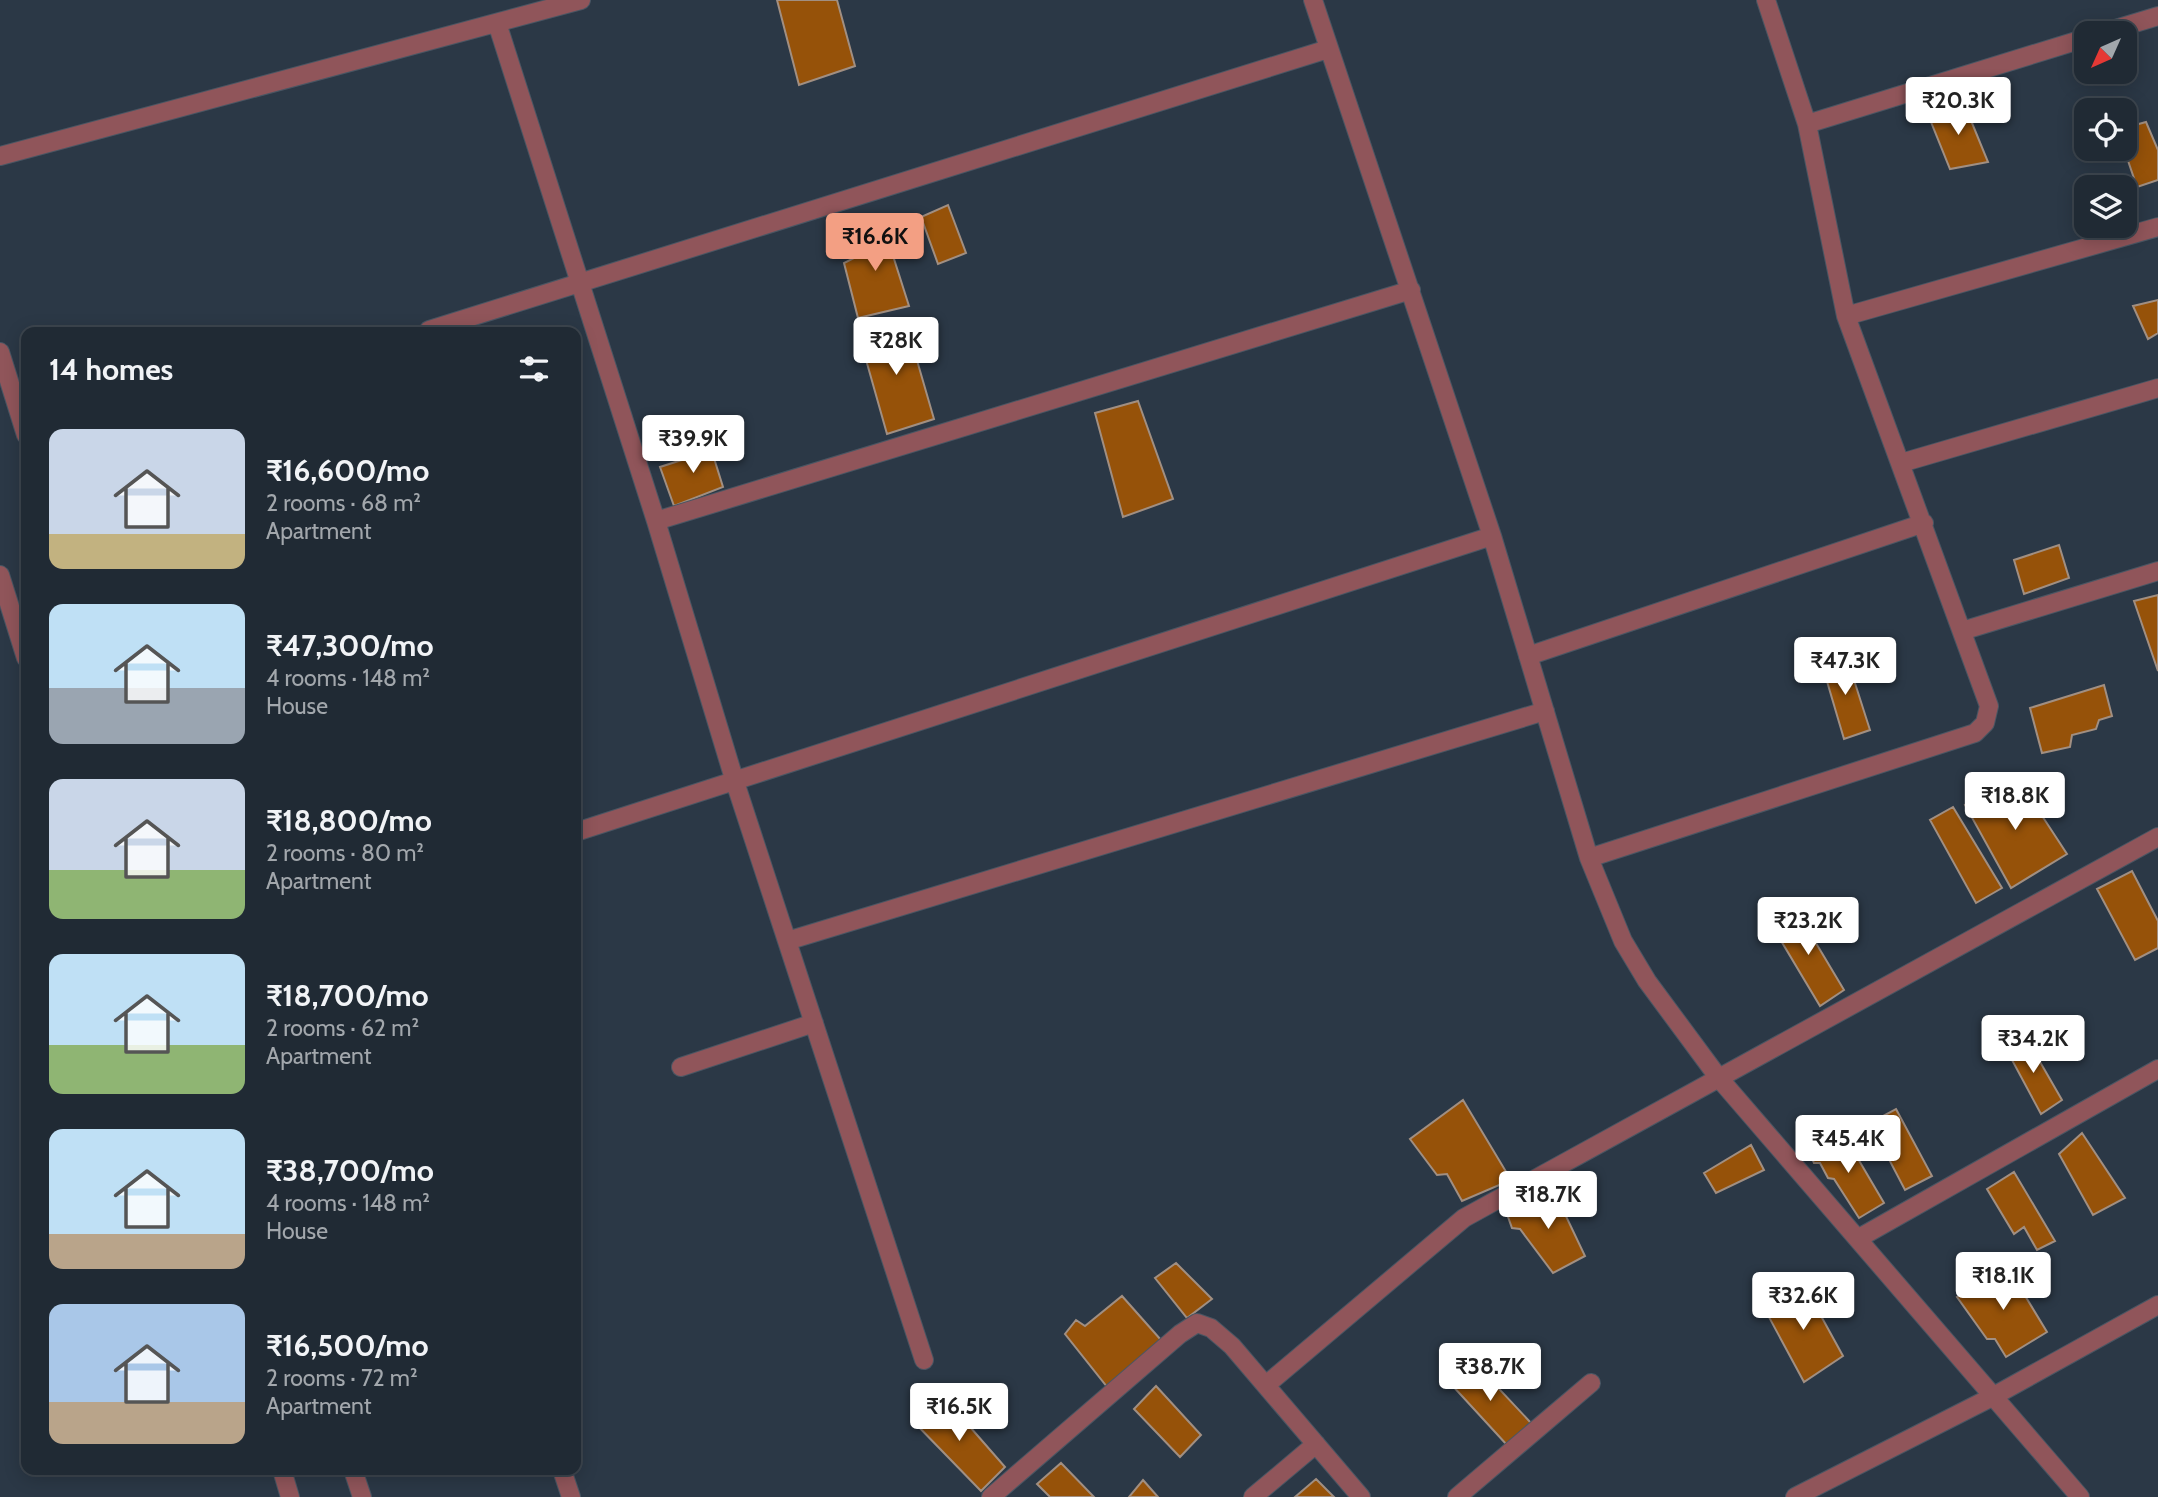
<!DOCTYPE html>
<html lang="en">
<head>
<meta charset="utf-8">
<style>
	:root { --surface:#202a34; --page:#28323c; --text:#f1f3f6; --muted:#a2a7ac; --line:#3d464f; --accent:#f39f83 }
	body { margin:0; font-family:Cabin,sans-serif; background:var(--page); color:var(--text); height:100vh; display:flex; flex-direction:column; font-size:26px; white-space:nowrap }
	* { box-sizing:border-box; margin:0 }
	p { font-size:23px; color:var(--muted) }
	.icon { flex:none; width:38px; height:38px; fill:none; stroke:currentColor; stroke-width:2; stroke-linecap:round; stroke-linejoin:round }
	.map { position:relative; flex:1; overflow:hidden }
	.side { position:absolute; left:21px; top:327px; width:560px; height:1148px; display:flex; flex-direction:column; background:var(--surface); border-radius:14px; box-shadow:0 4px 18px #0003,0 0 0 2px var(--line) }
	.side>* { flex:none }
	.needle { width:46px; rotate:225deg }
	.buttons { position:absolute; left:2074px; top:21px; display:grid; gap:14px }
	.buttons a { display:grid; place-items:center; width:63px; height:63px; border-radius:14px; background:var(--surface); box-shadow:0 4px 18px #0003,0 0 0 2px var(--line); font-size:35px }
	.price { position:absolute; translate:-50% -60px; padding:0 16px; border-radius:7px; background:#fff; color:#222; font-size:23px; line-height:46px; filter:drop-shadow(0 2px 4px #0008) }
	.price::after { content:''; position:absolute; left:50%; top:42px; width:21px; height:16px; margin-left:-10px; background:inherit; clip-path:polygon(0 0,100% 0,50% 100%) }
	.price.on { background:var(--accent); color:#111 }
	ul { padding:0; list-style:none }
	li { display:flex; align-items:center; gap:21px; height:175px; padding:0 28px }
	li span { display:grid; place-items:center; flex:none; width:196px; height:140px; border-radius:14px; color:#555 }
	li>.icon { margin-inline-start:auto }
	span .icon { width:84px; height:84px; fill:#fffc; stroke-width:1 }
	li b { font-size:30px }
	h2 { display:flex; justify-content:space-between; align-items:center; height:84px; padding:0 28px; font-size:30px }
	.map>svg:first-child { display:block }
	.building { fill:#965209; stroke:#a18f82; stroke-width:2 }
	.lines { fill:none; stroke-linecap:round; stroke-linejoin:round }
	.minor-casing { stroke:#4a5663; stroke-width:20 }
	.minor { stroke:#90555a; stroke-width:18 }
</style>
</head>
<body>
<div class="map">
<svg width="2158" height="1497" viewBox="0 0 2158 1497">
	<rect width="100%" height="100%" fill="#2b3846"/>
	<path class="building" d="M 777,0 L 837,0 L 855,66 L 799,85 Z
		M 1963,101 L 1988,162 L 1950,169 L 1929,117 Z
		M 2146,122 L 2158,150 L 2158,180 L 2137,187 L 2124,149 L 2124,128 Z
		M 948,205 L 966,253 L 938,264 L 921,217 Z
		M 880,215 L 909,306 L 858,318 L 844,263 L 864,253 L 860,223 Z
		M 2158,300 L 2158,333 L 2148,339 L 2133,306 Z
		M 905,319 L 934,419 L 887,434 L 859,335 Z
		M 1138,401 L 1173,499 L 1123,517 L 1095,413 Z
		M 708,439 L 723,487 L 674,506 L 660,467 L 688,458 L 687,450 Z
		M 2059,545 L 2069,578 L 2024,594 L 2014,560 Z
		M 2158,595 L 2158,671 L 2134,601 Z
		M 1846,655 L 1870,730 L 1844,739 L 1821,661 Z
		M 2104,685 L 2112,716 L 2099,720 L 2096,729 L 2072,735 L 2070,747 L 2042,753 L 2030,708 Z
		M 2016,776 L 2067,854 L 2011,888 L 1965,805 Z
		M 1953,807 L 2002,888 L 1976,903 L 1930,820 Z
		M 2132,871 L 2158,921 L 2158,948 L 2135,960 L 2097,889 Z
		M 1795,908 L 1844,990 L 1820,1006 L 1771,924 Z
		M 2025,1036 L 2062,1100 L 2041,1114 L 2005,1047 Z
		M 1463,1100 L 1511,1180 L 1462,1201 L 1447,1174 L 1437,1175 L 1410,1139 Z
		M 1896,1109 L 1932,1176 L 1905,1190 L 1870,1123 Z
		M 2082,1133 L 2125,1198 L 2093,1215 L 2059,1154 Z
		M 1844,1135 L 1884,1203 L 1859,1218 L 1834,1179 L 1828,1178 L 1820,1163 L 1814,1163 L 1810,1154 Z
		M 1751,1145 L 1764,1170 L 1716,1193 L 1704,1173 Z
		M 2014,1172 L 2055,1241 L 2037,1250 L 2024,1227 L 2014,1234 L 1987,1189 Z
		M 1554,1191 L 1585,1256 L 1553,1273 L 1520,1229 L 1512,1228 L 1507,1214 Z
		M 1176,1263 L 1212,1299 L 1187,1318 L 1155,1278 Z
		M 2007,1266 L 2047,1332 L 2006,1357 L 1995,1339 L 1987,1339 L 1957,1297 Z
		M 1804,1285 L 1843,1356 L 1804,1382 L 1763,1306 Z
		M 1122,1296 L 1161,1340 L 1108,1388 L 1065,1334 L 1076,1320 L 1085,1326 Z
		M 1473,1361 L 1531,1423 L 1507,1445 L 1450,1383 Z
		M 1156,1386 L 1201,1435 L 1180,1457 L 1134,1409 Z
		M 943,1396 L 1005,1467 L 981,1491 L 912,1420 Z
		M 1061,1463 L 1094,1497 L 1050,1497 L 1037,1484 Z
		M 1316,1479 L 1334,1497 L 1295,1497 Z
		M 1143,1480 L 1158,1497 L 1129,1497 Z"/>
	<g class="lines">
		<defs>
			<path id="minor" d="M 1313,0 L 1492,536 L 1589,858 L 1623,941 L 1647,981 L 1718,1077 L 2080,1497
				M 497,23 L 656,521 L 735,782 L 924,1360
				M 2102,33 L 2158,16
				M 1807,124 L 2086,38
				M 0,156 L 581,0
				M 1846,316 L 2158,227
				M 429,330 L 1328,49
				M 0,352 L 26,435
				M 1901,463 L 2158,388
				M 656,521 L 1411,290
				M 0,575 L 26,658
				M 1962,631 L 2158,571
				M 1528,656 L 1924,523
				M 576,832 L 1492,536
				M 1589,858 L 1975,733 L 1985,723 L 1989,706 L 1846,316 L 1807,124 L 1766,0
				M 787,941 L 1545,711
				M 681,1067 L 814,1023
				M 1859,1238 L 2158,1069
				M 1266,1385 L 1464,1218 L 2158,837
				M 282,1470 L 290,1497
				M 353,1470 L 362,1497
				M 562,1470 L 571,1497
				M 991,1497 L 1180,1334 L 1197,1323 L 1211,1328 L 1232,1346 L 1361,1497
				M 1253,1497 L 1316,1444
				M 1457,1497 L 1591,1383
				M 1795,1497 L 1992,1397 L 2158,1305"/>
		</defs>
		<use href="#minor" class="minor-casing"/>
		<use href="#minor" class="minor"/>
	</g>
</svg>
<div class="buttons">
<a><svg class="needle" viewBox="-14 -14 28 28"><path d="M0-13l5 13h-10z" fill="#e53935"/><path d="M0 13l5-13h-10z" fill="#a2a7ac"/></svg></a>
<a><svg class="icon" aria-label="locate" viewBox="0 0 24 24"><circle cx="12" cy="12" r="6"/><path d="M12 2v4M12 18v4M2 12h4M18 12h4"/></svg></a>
<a><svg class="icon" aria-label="layers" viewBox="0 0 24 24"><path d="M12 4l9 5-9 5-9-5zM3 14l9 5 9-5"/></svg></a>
</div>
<b class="price" style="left:1958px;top:137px">₹20.3K</b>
<b class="price on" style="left:875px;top:273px">₹16.6K</b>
<b class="price" style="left:896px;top:377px">₹28K</b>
<b class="price" style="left:693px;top:475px">₹39.9K</b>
<b class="price" style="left:1845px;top:697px">₹47.3K</b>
<b class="price" style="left:2015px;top:832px">₹18.8K</b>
<b class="price" style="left:1808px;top:957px">₹23.2K</b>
<b class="price" style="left:2033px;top:1075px">₹34.2K</b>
<b class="price" style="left:1848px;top:1175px">₹45.4K</b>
<b class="price" style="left:1548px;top:1231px">₹18.7K</b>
<b class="price" style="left:2003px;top:1312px">₹18.1K</b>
<b class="price" style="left:1803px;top:1332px">₹32.6K</b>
<b class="price" style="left:1490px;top:1403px">₹38.7K</b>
<b class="price" style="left:959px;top:1443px">₹16.5K</b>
<section class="side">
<h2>14 homes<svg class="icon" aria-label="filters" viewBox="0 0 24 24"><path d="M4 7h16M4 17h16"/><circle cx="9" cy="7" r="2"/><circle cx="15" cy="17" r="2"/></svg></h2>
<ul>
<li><span style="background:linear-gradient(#c9d6e8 75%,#c2b280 0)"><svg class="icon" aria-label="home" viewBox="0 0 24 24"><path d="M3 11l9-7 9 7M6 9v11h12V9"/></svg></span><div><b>₹16,600/mo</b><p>2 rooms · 68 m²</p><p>Apartment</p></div></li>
<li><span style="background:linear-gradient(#bfe0f5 60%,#9aa5b1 0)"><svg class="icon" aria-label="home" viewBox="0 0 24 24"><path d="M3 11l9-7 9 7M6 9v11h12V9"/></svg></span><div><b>₹47,300/mo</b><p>4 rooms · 148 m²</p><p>House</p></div></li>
<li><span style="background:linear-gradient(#c9d6e8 65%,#8fb573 0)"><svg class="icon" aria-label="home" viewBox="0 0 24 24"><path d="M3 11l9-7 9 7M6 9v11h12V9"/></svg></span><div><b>₹18,800/mo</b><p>2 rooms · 80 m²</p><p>Apartment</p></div></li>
<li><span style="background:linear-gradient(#bfe0f5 65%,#8fb573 0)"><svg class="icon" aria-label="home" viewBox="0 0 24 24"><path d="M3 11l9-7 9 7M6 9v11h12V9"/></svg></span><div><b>₹18,700/mo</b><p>2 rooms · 62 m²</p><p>Apartment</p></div></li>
<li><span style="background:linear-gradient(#bfe0f5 75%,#b9a48a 0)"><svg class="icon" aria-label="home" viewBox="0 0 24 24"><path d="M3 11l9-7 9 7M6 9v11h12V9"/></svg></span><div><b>₹38,700/mo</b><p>4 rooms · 148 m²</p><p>House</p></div></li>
<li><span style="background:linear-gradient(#a9c7e8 70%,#b9a48a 0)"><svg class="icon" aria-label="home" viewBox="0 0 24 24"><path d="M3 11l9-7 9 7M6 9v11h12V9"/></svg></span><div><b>₹16,500/mo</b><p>2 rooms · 72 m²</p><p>Apartment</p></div></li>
</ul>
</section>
</div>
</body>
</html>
